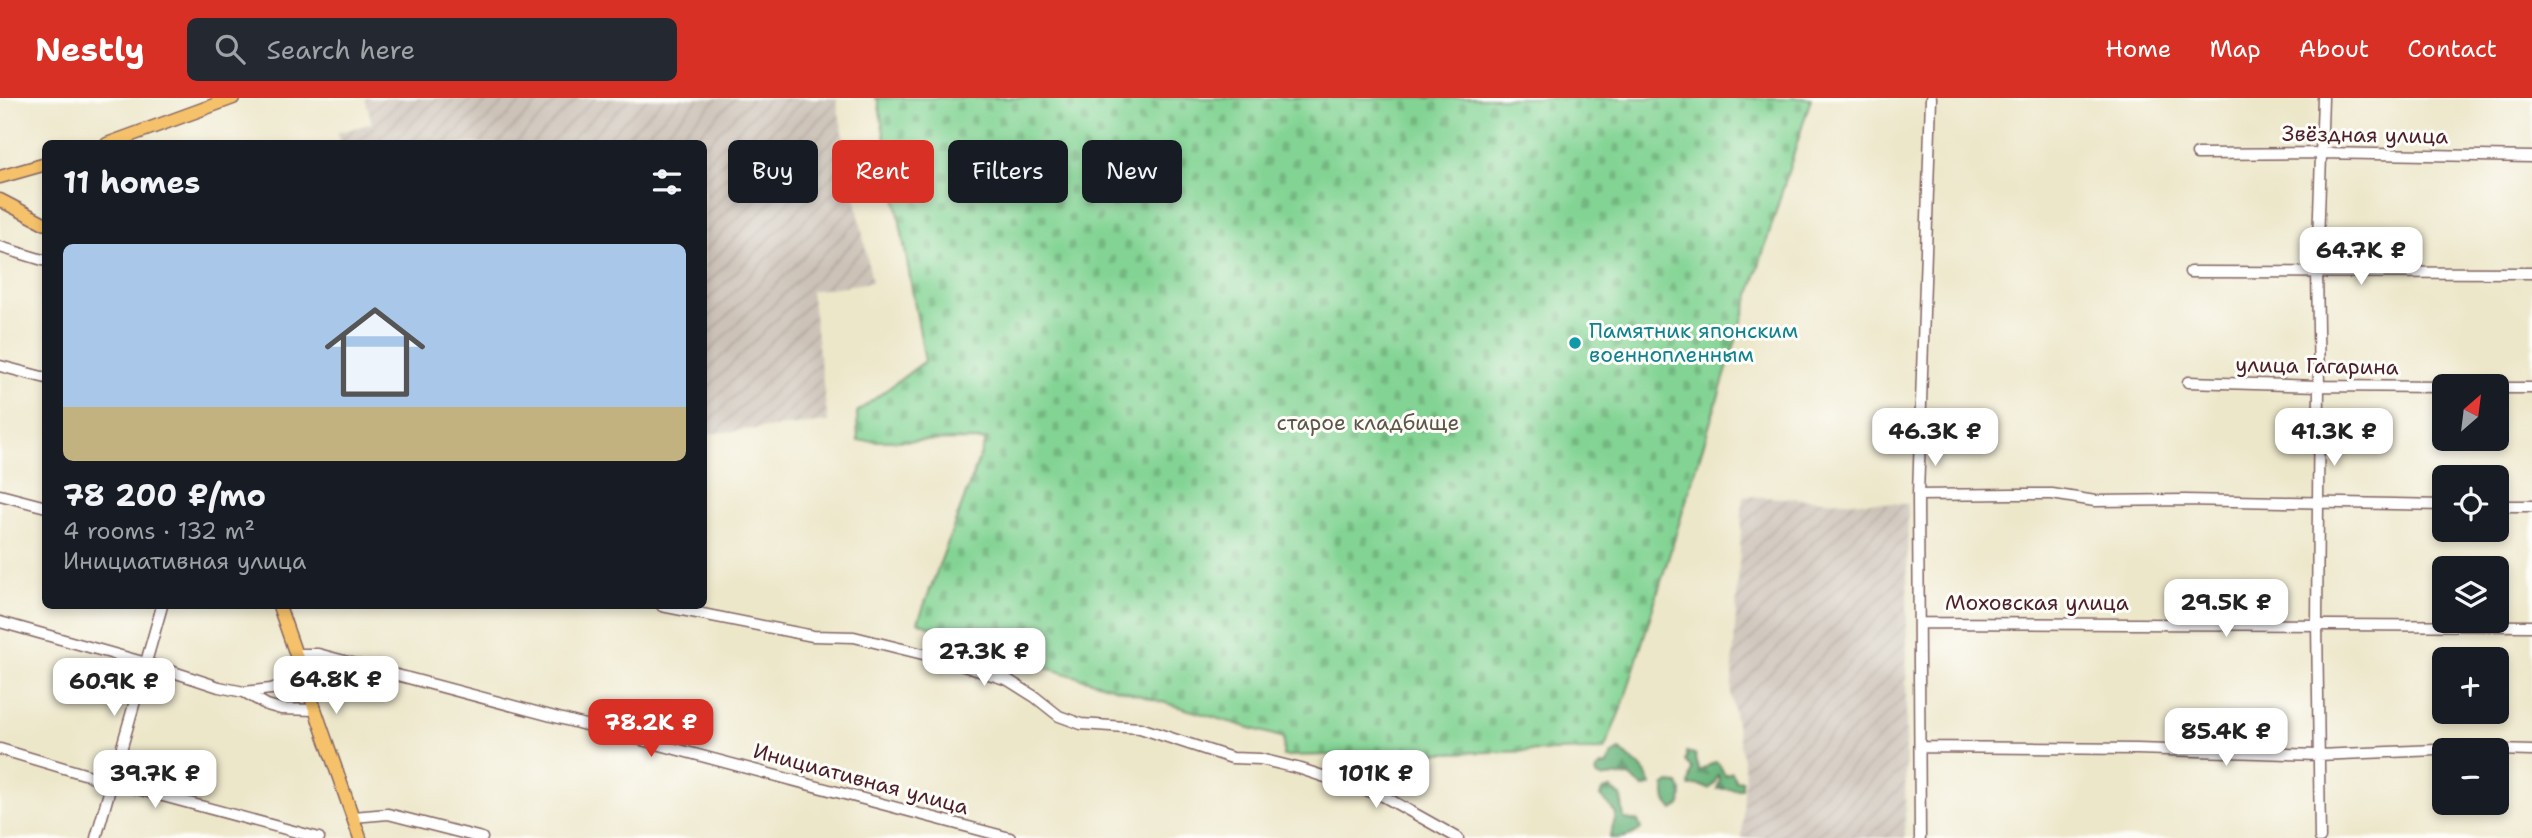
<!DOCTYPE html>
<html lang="en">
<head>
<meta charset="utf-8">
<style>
	:root { --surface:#171b24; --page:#242831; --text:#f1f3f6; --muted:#9ea1a6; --line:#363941; --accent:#d93025 }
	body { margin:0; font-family:"Shantell Sans",sans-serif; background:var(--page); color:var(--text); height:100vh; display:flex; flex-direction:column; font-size:26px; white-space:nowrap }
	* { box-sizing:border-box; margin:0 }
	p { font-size:23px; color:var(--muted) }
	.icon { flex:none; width:38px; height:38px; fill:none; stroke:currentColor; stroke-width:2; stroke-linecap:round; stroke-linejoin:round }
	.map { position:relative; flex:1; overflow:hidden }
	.sheet { position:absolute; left:42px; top:42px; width:665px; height:469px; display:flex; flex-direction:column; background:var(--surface); border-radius:10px; box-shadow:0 4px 10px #0003 }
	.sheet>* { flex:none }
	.banner { position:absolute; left:728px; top:42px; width:665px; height:63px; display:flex; gap:14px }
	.needle { width:46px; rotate:28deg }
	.fabs { position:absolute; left:2432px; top:276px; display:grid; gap:14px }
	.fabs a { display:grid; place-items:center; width:77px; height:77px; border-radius:10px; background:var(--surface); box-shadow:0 4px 10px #0003; font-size:35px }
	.price { position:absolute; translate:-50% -60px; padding:0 16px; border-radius:14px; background:#fff; color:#222; font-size:23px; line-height:46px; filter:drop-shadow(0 2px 4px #0008) }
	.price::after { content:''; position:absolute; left:50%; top:42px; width:21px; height:16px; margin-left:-10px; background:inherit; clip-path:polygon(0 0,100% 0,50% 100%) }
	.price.active { background:var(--accent); color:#fff }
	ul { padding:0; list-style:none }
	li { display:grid; align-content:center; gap:14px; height:371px; padding:0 21px }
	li+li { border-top:2px solid var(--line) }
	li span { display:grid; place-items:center; height:217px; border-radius:10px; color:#555 }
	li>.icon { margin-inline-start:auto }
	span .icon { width:126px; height:126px; fill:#fffc; stroke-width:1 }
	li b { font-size:30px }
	h2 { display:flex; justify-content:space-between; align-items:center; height:84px; padding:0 21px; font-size:30px }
	.pill { padding:0 24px; border-radius:10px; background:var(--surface); box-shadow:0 4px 10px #0003; font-size:24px; line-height:63px }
	.pill.active { background:var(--accent); color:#fff }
	header { display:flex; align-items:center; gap:42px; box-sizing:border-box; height:98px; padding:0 35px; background:var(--accent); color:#fff }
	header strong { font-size:33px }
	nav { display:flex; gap:38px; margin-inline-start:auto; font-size:24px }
	.search { width:490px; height:63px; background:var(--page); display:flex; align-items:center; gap:18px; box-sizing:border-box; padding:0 24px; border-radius:10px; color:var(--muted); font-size:26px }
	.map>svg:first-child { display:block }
	.industrial { fill:url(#industrial-furrows) }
	.forest { fill:url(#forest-firs); stroke:#5a6a54; stroke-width:2 }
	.cemetery { fill:url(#cemetery-stones); stroke:#667a60; stroke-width:2 }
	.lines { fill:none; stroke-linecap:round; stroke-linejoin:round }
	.minor-casing { stroke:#836563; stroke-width:13 }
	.major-casing { stroke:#836563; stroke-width:15 }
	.minor { stroke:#fff; stroke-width:10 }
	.major { stroke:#f5c16b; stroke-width:12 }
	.culture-dot { fill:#0f9aa8; stroke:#fdfcf7; stroke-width:2.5 }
	.labels { text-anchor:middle; stroke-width:6; stroke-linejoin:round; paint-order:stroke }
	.street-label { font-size:21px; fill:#4a1f2b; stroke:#fdfcf7 }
	.culture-label { font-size:21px; fill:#0d838f; stroke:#fdfcf7; text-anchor:start }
	.park-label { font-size:21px; fill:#5b554a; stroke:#fdfcf7 }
</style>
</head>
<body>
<header>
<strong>Nestly</strong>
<div class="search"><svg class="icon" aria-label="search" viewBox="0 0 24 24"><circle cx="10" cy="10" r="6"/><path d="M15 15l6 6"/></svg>Search here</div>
<nav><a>Home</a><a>Map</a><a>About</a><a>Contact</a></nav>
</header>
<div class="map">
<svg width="2532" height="740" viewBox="0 0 2532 740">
	<defs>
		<pattern id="industrial-furrows" width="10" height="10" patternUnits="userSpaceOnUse" patternTransform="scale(1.75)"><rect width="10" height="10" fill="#ccc2b8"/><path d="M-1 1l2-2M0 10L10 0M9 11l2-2" fill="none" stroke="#b1a69e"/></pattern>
		<pattern id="forest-firs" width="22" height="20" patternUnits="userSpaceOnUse" patternTransform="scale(1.75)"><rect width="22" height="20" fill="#6ab67e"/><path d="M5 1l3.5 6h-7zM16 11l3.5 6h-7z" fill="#599367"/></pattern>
		<pattern id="cemetery-stones" width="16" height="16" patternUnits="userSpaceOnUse" patternTransform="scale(1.75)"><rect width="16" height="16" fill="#83d494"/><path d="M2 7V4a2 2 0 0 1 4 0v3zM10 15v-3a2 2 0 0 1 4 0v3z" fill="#73b680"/></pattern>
	</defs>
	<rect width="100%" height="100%" fill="#fdfcf7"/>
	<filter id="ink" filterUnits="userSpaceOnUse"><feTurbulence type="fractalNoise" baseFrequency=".0143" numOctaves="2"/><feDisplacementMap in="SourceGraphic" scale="14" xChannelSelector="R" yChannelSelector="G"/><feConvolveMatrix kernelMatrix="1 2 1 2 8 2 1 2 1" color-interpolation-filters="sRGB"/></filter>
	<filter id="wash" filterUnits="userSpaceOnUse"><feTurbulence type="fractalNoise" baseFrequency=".00686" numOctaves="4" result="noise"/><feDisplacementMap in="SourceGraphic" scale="28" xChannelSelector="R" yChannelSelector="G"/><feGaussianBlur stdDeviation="1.57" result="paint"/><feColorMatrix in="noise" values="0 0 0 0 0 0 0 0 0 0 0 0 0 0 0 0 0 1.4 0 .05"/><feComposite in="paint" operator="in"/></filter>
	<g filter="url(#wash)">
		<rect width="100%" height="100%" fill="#ede7ca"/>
		<path class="industrial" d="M 365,0 L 836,0 L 872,184 L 811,193 L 828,324 L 704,336 L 704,46 L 340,45 L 337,35 L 372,25 Z
			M 1743,398 L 1908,406 L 1905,740 L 1742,740 L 1745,673 L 1731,599 Z"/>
		<path class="forest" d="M 1620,652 C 1634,664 1645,669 1651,687 L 1644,690 L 1629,678 C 1620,679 1610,677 1602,680 L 1597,678 L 1596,672 L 1602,667 L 1606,668 L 1613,656 Z
			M 1686,654 L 1695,656 L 1699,673 L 1715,664 L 1719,666 L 1725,677 L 1732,674 L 1736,683 L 1742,682 L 1742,691 L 1717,691 L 1720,682 L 1718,677 L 1714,686 L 1709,691 L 1699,687 L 1689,688 L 1692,671 L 1686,663 Z
			M 1669,685 L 1678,686 L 1682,693 L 1681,707 L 1673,712 L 1666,703 L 1664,689 Z
			M 1610,690 L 1621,698 L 1624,721 L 1638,723 L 1641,731 C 1631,739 1623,740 1610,740 C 1610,733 1615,726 1616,715 L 1600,698 L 1603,692 Z"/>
		<path class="cemetery" d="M 875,0 L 1811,0 L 1624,603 L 1604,652 L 1283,658 L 1284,640 L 1030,565 L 918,524 L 986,342 L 858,343 L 857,314 L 925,263 L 878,2 Z"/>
	</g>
	<g filter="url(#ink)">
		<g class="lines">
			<defs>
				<path id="minor" d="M 2197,56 L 2321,55 L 2532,59
					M 0,149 L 46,163
					M 2190,174 L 2532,175
					M 0,268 L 46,280
					M 2188,284 L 2319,288 L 2445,289
					M 2497,290 L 2532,290
					M 0,397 L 46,409
					M 1918,397 L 2012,396 L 2052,396 L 2095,403 L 2185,402 L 2445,407
					M 2497,408 L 2532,408
					M 662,508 L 813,538 L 854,539 L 935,559 L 1008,582 L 1035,599 L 1059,618 L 1081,626 L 1140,630 L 1232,660 L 1260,661 L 1301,671 L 1383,698 L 1458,740
					M 0,524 L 146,565 L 219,589 L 244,594 L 271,591 L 304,580
					M 1919,525 L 2532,528
					M 296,556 L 318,556 L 1010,740
					M 244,594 L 267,607 L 281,611 L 316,612
					M 1920,649 L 2137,651 L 2318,657 L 2460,651 L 2532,653
					M 0,651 L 111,684 L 319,740
					M 353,719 L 388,716 L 482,740
					M 96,740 L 162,508
					M 1920,740 L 1918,397 L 1931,0
					M 2320,740 L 2317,525 L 2319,288 L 2317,173 L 2323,0"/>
				<path id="major" d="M 107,46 L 233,0
					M 0,79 L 46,66
					M 0,102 L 46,126
					M 279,508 L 360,740"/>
			</defs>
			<use href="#minor" class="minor-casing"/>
			<use href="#major" class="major-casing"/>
			<use href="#minor" class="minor"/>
			<use href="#major" class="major"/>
		</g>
	</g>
	<circle class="culture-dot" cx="1575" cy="245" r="7"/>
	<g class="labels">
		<g class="street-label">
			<text transform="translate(2365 37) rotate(1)" y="7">Звёздная улица</text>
			<text transform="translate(2317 268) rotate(1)" y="7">улица Гагарина</text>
			<text x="2037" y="512">Моховская улица</text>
			<text transform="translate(861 681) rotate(15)" y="7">Инициативная улица</text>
		</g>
		<g class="culture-label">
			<text x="1589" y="240">Памятник японским<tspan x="1589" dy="24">военнопленным</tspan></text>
		</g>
		<g class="park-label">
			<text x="1368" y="332">старое кладбище</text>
		</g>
	</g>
</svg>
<div class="fabs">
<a><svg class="needle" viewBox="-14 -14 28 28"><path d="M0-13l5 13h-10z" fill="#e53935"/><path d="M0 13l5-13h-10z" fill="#9ea1a6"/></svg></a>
<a><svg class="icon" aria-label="locate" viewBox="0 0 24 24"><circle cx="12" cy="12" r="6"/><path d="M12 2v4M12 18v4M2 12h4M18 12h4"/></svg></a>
<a><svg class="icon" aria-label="layers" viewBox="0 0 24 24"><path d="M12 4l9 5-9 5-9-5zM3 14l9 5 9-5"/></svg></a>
<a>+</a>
<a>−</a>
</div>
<b class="price" style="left:2361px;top:189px">64.7K ₽</b>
<b class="price" style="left:1935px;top:370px">46.3K ₽</b>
<b class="price" style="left:2334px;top:370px">41.3K ₽</b>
<b class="price" style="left:2226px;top:541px">29.5K ₽</b>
<b class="price" style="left:984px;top:590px">27.3K ₽</b>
<b class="price" style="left:336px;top:618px">64.8K ₽</b>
<b class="price" style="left:114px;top:620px">60.9K ₽</b>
<b class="price active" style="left:651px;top:661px">78.2K ₽</b>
<b class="price" style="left:2226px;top:670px">85.4K ₽</b>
<b class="price" style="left:155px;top:712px">39.7K ₽</b>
<b class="price" style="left:1376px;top:712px">101K ₽</b>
<div class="banner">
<a class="pill">Buy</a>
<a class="pill active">Rent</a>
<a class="pill">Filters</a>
<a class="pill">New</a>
</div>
<section class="sheet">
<h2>11 homes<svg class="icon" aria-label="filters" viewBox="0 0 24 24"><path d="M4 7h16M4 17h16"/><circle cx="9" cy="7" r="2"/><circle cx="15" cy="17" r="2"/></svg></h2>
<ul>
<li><span style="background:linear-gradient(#a9c7e8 75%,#c2b280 0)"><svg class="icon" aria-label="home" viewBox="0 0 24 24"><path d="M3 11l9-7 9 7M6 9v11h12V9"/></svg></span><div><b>78 200 ₽/mo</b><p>4 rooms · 132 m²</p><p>Инициативная улица</p></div></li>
</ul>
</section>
</div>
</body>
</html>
